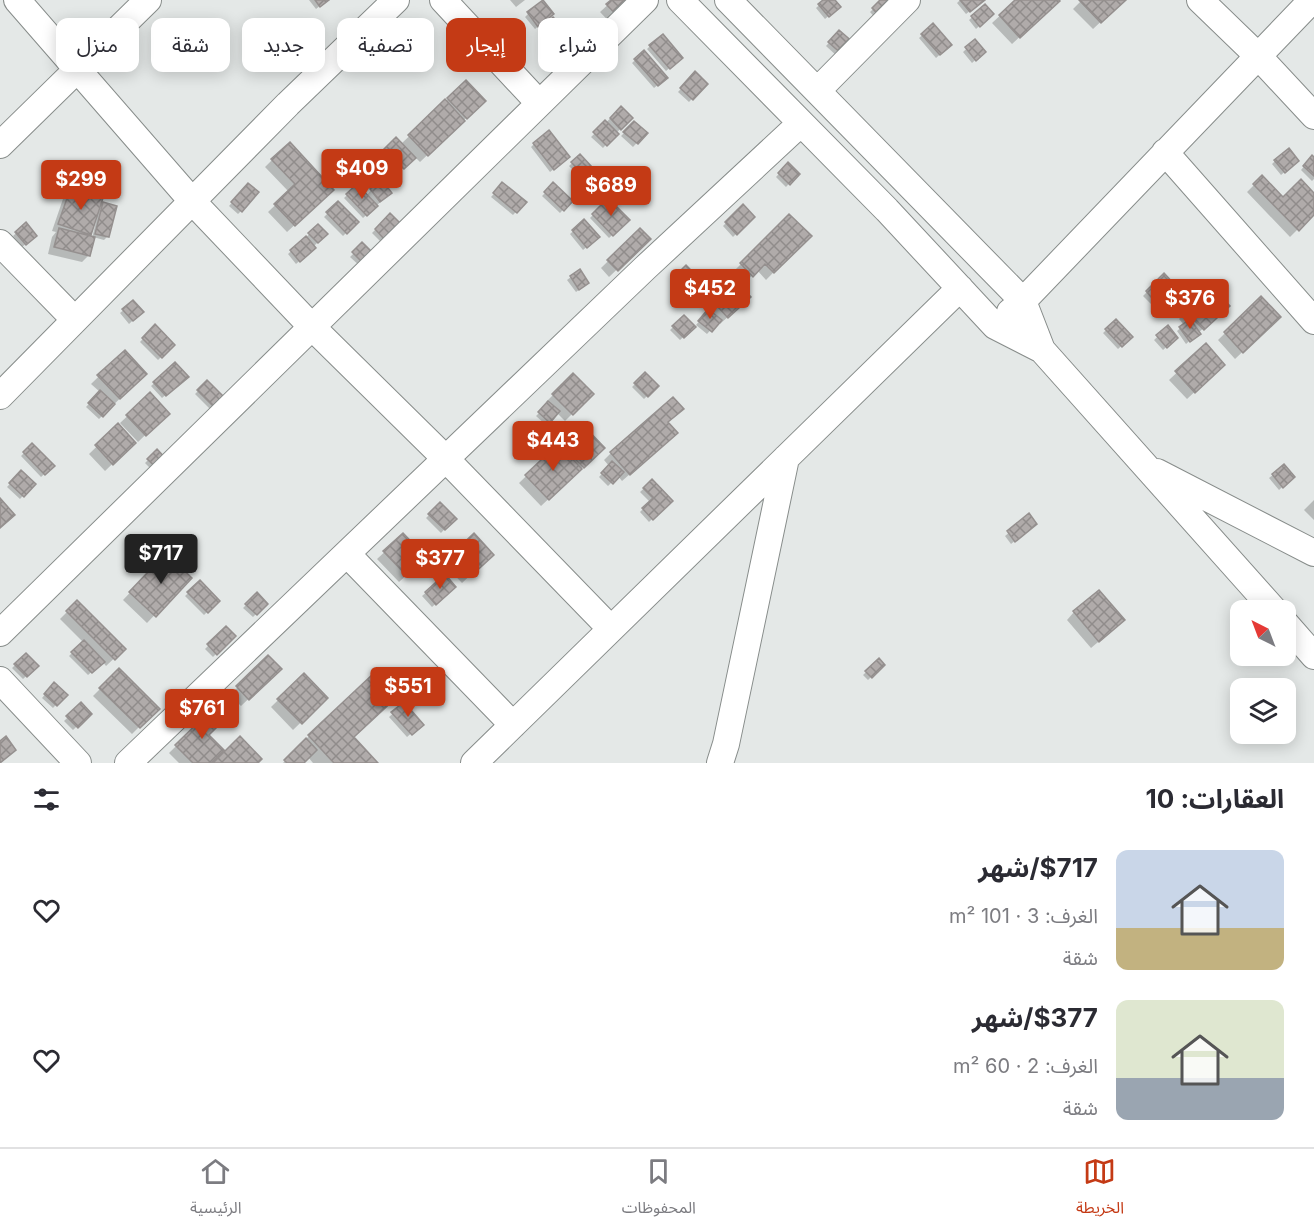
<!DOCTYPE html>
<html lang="ar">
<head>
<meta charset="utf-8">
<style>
	:root { --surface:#fff; --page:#f2f2f3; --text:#2b2b33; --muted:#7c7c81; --line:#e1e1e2; --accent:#c43a15 }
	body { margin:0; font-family:Inter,"Noto Sans Arabic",sans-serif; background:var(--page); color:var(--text); direction:rtl; height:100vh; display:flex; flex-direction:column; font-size:22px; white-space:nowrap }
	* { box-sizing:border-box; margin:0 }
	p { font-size:20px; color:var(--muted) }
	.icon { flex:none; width:33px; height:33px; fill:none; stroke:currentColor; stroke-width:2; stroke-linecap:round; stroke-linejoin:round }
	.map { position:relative; height:763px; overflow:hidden; direction:ltr }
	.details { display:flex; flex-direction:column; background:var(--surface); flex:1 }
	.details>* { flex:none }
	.guide { position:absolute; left:18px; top:18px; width:600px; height:54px; direction:rtl; display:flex; gap:12px }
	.needle { width:39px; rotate:318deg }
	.fabs { position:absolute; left:1230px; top:600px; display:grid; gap:12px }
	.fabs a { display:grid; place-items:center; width:66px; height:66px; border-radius:12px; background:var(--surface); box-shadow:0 3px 15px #0003; font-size:30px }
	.price { position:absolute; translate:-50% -51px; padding:0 14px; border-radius:6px; background:var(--accent); color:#fff; font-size:20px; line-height:39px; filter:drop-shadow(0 2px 3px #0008) }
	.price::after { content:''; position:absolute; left:50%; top:36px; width:18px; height:14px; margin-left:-9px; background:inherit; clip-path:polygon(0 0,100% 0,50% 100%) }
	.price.on { background:#222; color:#fff }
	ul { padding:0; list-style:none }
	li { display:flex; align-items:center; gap:18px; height:150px; padding:0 30px }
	li span { display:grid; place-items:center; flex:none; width:168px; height:120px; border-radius:12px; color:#555 }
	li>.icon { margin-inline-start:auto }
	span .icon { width:72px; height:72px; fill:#fffc; stroke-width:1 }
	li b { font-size:26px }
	h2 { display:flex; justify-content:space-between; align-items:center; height:72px; padding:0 30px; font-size:26px }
	.tag { padding:0 21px; border-radius:12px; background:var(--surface); box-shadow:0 3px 15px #0003; font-size:21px; line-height:54px }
	.tag.on { background:var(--accent); color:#fff }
	.tab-bar { display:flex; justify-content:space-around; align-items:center; height:84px; border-top:2px solid var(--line); background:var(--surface); font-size:16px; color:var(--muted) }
	.tab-bar a { display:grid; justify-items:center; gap:3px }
	.tab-bar .on { color:var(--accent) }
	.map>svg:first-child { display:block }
	.shadow { fill:#0003; fill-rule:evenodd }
	.building { fill:url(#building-cross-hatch); stroke:#95908f; stroke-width:1.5 }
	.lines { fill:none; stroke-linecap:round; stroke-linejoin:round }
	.minor-casing { stroke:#878c8a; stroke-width:28 }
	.minor { stroke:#fff; stroke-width:26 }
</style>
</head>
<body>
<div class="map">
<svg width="1314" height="763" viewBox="0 0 1314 763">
	<defs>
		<pattern id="building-cross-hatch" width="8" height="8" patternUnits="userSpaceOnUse" patternTransform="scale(1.5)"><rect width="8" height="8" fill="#b0abaa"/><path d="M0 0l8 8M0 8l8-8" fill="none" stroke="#908c8b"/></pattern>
	</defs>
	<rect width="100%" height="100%" fill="#e4e8e7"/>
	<path class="shadow" d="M 309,0 L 327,0 L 316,9 Z
		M 510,0 L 525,0 L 516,7 Z
		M 613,0 L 618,31 L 600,12 Z
		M 825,0 L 833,0 L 839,7 L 825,19 L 816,8 Z
		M 883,0 L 884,0 L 878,21 L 870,12 Z
		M 960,0 L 984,0 L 966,14 L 957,3 Z
		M 1017,0 L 1057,0 L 1051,8 L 1012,44 L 992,23 Z
		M 1082,0 L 1124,0 L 1093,29 L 1073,9 Z
		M 985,6 L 992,14 L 976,29 L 969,20 Z
		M 528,14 L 549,17 L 535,29 L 525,17 Z
		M 553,19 L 581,48 L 569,60 L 541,32 Z
		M 933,26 L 947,48 L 936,58 L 919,38 Z
		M 839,32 L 838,57 L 826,46 Z
		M 975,41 L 984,52 L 972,63 L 963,52 Z
		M 650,46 L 681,58 L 666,71 L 647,49 Z
		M 644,52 L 666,78 L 654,88 L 632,63 Z
		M 695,74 L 706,84 L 689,102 L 678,92 Z
		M 466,82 L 484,101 L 420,162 L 415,157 L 400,171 L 382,153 L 396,139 L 401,144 Z
		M 621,108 L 630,118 L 603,148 L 591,137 Z
		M 634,123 L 646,133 L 633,147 L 621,136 Z
		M 534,144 L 565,160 L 550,172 L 531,147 Z
		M 580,156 L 602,180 L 592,190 L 569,166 Z
		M 1312,157 L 1314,159 L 1314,179 L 1312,181 L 1301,170 Z
		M 272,160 L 325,197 L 287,232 L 268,212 L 289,192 L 265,167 Z
		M 1275,161 L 1294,164 L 1281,175 L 1272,164 Z
		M 788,164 L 798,174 L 786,187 L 776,177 Z
		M 1262,177 L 1283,199 L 1314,195 L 1314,213 L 1290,237 L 1247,192 Z
		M 503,184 L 525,202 L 513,215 L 491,197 Z
		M 248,185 L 241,211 L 238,214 L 229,206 Z
		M 553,185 L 571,201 L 560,213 L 542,196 Z
		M 357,186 L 367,195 L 371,190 L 387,196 L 363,218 L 344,198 Z
		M 72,189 L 98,210 L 104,204 L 108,236 L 104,240 L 93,237 L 89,255 L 82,262 L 48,254 L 52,237 L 56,232 L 52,231 L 64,196 ZM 95,217 L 97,218 L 92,238 L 87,236 Z
		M 608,200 L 628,220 L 609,238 L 590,218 Z
		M 338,203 L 357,222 L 343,236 L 324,217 Z
		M 743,206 L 753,217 L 733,237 L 723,226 Z
		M 390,215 L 398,223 L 380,241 L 372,233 Z
		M 789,216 L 809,236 L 766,280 L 757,270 L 745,283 L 734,271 Z
		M 584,221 L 598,237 L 583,250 L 570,234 Z
		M 26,224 L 32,239 L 22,247 L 13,236 Z
		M 318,226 L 326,234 L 313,247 L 311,251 L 296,264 L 288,254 Z
		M 640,230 L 649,239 L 609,277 L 601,268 Z
		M 362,245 L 361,267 L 350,257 Z
		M 686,267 L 709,291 L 698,302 L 675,278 Z
		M 1164,275 L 1173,284 L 1152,305 L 1143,296 Z
		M 571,277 L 584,286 L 576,292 L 567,280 Z
		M 1210,288 L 1228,306 L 1186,344 L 1177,331 L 1184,325 L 1179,319 Z
		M 708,296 L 741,305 L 720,324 L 718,322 L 707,334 L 696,325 L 708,311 L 701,304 Z
		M 1261,298 L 1279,317 L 1235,359 L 1218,340 Z
		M 133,302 L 142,312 L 129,324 L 120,313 Z
		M 684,317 L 694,327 L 680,340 L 670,330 Z
		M 1116,321 L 1131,337 L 1118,349 L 1103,333 Z
		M 155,326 L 173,345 L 158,360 L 140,342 Z
		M 1168,327 L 1176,338 L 1163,350 L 1154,340 Z
		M 1205,346 L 1216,372 L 1187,399 L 1169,380 Z
		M 124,352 L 145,374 L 99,419 L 86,407 L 100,392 L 91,384 Z
		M 175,365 L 186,377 L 162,398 L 151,386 Z
		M 645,374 L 657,386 L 644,399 L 632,387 Z
		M 573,375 L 592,394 L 565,421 L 557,413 L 546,425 L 536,416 L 548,404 L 546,402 Z
		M 207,382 L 224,399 L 212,411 L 195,394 Z
		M 150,395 L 168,413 L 138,442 L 120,423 Z
		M 667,422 L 669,440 L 622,481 L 618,476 L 608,486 L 599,477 L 609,466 L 604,460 L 611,453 Z
		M 580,424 L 603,448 L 541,506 L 519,483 Z
		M 118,426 L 134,443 L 105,471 L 89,454 Z
		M 32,445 L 53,466 L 41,477 L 21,456 Z
		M 157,451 L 154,472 L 145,463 Z
		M 1284,466 L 1293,477 L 1279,490 L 1269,478 Z
		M 21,472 L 34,484 L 20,499 L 7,487 Z
		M 652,481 L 671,501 L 649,522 L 640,512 L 650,502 L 640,492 Z
		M 1314,500 L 1314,520 L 1304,510 Z
		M 440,504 L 454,519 L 441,533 L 426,518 Z
		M 1029,516 L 1032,527 L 1011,544 L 1005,536 Z
		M 403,535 L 425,558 L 399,582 L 377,559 Z
		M 473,536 L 492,555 L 462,583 L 444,564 Z
		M 166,555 L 190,578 L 147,623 L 123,600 Z
		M 445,576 L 454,587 L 432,607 L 422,596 Z
		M 200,582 L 218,601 L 204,615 L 185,596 Z
		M 257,594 L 266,604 L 253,617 L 243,608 Z
		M 77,602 L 124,649 L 106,666 L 103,662 L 88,675 L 69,656 L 83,642 L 60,619 Z
		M 1074,612 L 1116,627 L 1091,648 L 1067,620 Z
		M 226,628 L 234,636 L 213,657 L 205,649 Z
		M 26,655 L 37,666 L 23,679 L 12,668 Z
		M 268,657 L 280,669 L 241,706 L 230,695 Z
		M 879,660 L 883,665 L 868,680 L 863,675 Z
		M 119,670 L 157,709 L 132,734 L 93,696 Z
		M 304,675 L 326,698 L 293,730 L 271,707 Z
		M 54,684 L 65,695 L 53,708 L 42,698 Z
		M 404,704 L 422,724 L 407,737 L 389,717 Z
		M 81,705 L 90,714 L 73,730 L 64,721 Z
		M 213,710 L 207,735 L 225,753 L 256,763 L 179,763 L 169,753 Z
		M 309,736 L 352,738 L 376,763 L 313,763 L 308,757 L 302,763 L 283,763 Z"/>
	<path class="building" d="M 315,0 L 329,0 L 320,7 Z
		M 543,0 L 554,14 L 538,27 L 527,12 Z
		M 611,0 L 639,0 L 626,25 L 606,4 Z
		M 823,0 L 835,0 L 841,7 L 829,17 L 818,4 Z
		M 880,0 L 886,0 L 894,9 L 882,19 L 872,8 Z
		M 960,0 L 985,0 L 970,12 Z
		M 1015,0 L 1059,0 L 1060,1 L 1020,38 L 999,15 Z
		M 1079,0 L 1126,0 L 1101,23 Z
		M 985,4 L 994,14 L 980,27 L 971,16 Z
		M 553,17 L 583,48 L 573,58 L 543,27 Z
		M 933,23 L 952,45 L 940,55 L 921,34 Z
		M 839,30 L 854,43 L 843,55 L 828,42 Z
		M 663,34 L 683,58 L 670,69 L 649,45 Z
		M 975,39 L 986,52 L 976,61 L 965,47 Z
		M 644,50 L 668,78 L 658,86 L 634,59 Z
		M 695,71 L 708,84 L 693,100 L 680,88 Z
		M 466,80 L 486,101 L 467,119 L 447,98 Z
		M 445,99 L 465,121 L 428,156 L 408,135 Z
		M 621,106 L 633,118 L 621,130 L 610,118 Z
		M 605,120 L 619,134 L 607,146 L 593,132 Z
		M 634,121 L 648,133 L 638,144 L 623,132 Z
		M 549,130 L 570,157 L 554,170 L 533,143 Z
		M 396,137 L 416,158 L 404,169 L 384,149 Z
		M 290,142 L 334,190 L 295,226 L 274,204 L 295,184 L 271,159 Z
		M 1289,148 L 1299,161 L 1285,173 L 1274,160 Z
		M 580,154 L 604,180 L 596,188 L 571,162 Z
		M 1312,155 L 1314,157 L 1314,176 L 1303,166 Z
		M 788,162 L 800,174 L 790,185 L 778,173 Z
		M 1262,175 L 1283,197 L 1301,179 L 1314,193 L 1314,215 L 1299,231 L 1253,184 Z
		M 382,180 L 392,193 L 380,202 L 370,189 Z
		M 502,182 L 527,202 L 517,213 L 493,193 Z
		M 553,182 L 573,201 L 564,211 L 544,192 Z
		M 248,183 L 259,192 L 242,212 L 231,202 Z
		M 357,184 L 378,206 L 367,216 L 346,194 Z
		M 71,187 L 103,198 L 91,235 L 58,224 Z
		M 608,198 L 630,220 L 613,236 L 592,214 Z
		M 338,201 L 359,222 L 347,234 L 326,212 Z
		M 103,202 L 117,206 L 109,237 L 95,234 Z
		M 743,204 L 755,217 L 737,235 L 725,222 Z
		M 390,213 L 400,223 L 384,239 L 375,229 Z
		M 789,214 L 812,236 L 774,273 L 765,264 L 753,277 L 740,263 Z
		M 584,219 L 600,237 L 587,248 L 572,230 Z
		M 26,222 L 37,236 L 26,245 L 15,232 Z
		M 318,224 L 328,234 L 318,243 L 308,233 Z
		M 59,228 L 95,237 L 90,256 L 54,247 Z
		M 640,228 L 651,239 L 618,271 L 607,260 Z
		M 306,236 L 316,248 L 300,262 L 290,250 Z
		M 362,242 L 375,255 L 365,265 L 352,252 Z
		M 686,265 L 711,291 L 702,300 L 677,274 Z
		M 580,269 L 589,283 L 579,290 L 570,276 Z
		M 1164,273 L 1175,285 L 1156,303 L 1146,291 Z
		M 730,275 L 751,297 L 728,318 L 707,295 Z
		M 1210,286 L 1230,306 L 1204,330 L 1185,311 Z
		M 1261,296 L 1281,317 L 1243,353 L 1224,332 Z
		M 133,300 L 144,312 L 133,321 L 122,309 Z
		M 708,309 L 722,320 L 712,332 L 698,321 Z
		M 684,315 L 696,327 L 684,338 L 672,326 Z
		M 1116,319 L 1133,337 L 1122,347 L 1105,329 Z
		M 1190,319 L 1201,334 L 1190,342 L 1179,327 Z
		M 155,324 L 175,345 L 162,358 L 142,338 Z
		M 1168,325 L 1178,338 L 1167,348 L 1156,335 Z
		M 1206,343 L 1225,365 L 1195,393 L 1175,371 Z
		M 125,350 L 147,374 L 120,399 L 97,375 Z
		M 175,362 L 189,377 L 166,396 L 153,382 Z
		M 645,372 L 659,386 L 648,397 L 634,383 Z
		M 573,373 L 594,394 L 573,415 L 552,394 Z
		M 207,380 L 226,399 L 216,409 L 197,390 Z
		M 100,390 L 115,404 L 103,417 L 88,403 Z
		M 150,392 L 170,414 L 146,436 L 126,415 Z
		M 673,397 L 684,409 L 668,422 L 678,433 L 630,475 L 610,452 Z
		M 548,401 L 560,411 L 550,423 L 538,412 Z
		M 580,422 L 605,448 L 584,468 L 559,443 Z
		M 118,423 L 136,443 L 113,465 L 95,445 Z
		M 32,443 L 55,466 L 45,475 L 23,452 Z
		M 558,444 L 582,469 L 549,500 L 525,475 Z
		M 157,449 L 168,461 L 159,470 L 147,459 Z
		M 612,461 L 624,472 L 613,484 L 601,473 Z
		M 1284,464 L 1295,477 L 1283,488 L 1272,474 Z
		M 21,470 L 36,484 L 24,497 L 9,483 Z
		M 652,479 L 673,501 L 653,520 L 642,508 L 653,498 L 643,488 Z
		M 0,498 L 15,515 L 0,528 Z
		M 440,502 L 457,519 L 445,530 L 428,514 Z
		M 1029,513 L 1037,524 L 1015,542 L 1007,531 Z
		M 403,533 L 427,558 L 407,576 L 383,551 Z
		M 474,533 L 494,555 L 470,577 L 450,556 Z
		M 166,553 L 192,578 L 156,617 L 129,592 Z
		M 445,574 L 456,587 L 436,605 L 425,592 Z
		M 200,580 L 220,601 L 208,613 L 187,592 Z
		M 1099,590 L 1125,620 L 1099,642 L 1073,611 Z
		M 257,592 L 268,604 L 257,615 L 245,604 Z
		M 77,600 L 126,649 L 115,660 L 66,611 Z
		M 226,626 L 236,636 L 217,655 L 207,644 Z
		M 84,640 L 105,662 L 92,673 L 71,652 Z
		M 26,653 L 39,666 L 27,677 L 14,664 Z
		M 268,655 L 282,669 L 249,700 L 236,686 Z
		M 879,658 L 885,665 L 872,678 L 865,671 Z
		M 119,668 L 160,709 L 140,728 L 99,688 Z
		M 304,673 L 328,698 L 302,724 L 277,699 Z
		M 374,673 L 397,697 L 354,737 L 378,763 L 334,763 L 308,735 Z
		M 54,682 L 68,695 L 57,706 L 44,694 Z
		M 81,702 L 92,714 L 78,728 L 66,716 Z
		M 404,702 L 424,725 L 412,735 L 391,712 Z
		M 213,708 L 225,719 L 209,735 L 224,750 L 211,763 L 193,763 L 175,745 Z
		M 6,736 L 16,750 L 0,763 L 0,741 Z
		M 240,736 L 262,759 L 258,763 L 213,763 Z
		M 306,738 L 317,750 L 304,763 L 287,763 L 284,760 Z"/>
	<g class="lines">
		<defs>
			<path id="minor" d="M 17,0 L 192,201 L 311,326 L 446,459 L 611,629
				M 443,0 L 539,103
				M 680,0 L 887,210 L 995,326 L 1042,350
				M 728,0 L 1023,301 L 1042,350 L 1274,610
				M 1200,0 L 1259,57 L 1314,116
				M 818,90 L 907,0
				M 0,145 L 148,0
				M 1165,152 L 1314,321
				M 0,243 L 75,320
				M 1010,312 L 1023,301 L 1312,0
				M 0,396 L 288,104 L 396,0
				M 1157,472 L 1314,553
				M 347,554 L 513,725
				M 1286,624 L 1314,656
				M 0,633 L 645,0
				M 0,680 L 78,763
				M 128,763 L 645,268 L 801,123
				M 474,763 L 960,288
				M 720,763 L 726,744 L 786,458"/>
		</defs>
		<use href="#minor" class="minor-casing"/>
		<use href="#minor" class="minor"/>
	</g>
</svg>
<div class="fabs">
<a><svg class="needle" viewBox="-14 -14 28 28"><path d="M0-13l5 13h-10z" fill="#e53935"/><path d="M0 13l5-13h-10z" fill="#7c7c81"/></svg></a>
<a><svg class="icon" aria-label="layers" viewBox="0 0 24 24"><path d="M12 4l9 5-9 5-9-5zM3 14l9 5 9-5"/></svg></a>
</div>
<b class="price" style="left:362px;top:200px">$409</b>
<b class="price" style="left:81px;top:211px">$299</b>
<b class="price" style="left:611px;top:217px">$689</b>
<b class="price" style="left:710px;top:320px">$452</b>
<b class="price" style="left:1190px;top:330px">$376</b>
<b class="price" style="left:553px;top:472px">$443</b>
<b class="price on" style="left:161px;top:585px">$717</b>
<b class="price" style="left:440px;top:590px">$377</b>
<b class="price" style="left:408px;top:718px">$551</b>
<b class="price" style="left:202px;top:740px">$761</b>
<div class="guide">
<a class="tag">شراء</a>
<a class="tag on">إيجار</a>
<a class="tag">تصفية</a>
<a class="tag">جديد</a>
<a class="tag">شقة</a>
<a class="tag">منزل</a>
</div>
</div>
<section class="details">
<h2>العقارات: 10<svg class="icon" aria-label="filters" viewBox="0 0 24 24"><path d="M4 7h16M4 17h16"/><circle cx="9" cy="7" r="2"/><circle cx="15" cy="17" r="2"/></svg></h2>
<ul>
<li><span style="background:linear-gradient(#c9d6e8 65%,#c2b280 0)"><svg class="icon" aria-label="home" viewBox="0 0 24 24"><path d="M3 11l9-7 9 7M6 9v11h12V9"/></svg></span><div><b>$717/شهر</b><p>الغرف: 3 · 101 m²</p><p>شقة</p></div><svg class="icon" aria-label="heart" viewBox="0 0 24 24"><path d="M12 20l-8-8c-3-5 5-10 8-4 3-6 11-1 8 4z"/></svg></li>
<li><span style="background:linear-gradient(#dfe7d0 65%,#9aa5b1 0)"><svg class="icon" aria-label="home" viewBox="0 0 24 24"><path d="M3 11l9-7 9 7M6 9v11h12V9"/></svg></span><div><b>$377/شهر</b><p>الغرف: 2 · 60 m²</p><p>شقة</p></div><svg class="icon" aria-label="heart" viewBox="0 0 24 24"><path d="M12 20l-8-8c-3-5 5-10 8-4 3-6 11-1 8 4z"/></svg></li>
</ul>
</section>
<nav class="tab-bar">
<a class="on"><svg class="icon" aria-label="map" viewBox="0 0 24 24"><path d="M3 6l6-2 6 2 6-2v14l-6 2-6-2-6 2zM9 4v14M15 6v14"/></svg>الخريطة</a>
<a><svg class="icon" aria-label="saved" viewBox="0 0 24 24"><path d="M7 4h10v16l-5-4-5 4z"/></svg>المحفوظات</a>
<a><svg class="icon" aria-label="home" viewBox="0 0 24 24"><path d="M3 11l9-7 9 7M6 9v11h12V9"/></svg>الرئيسية</a>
</nav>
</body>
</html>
